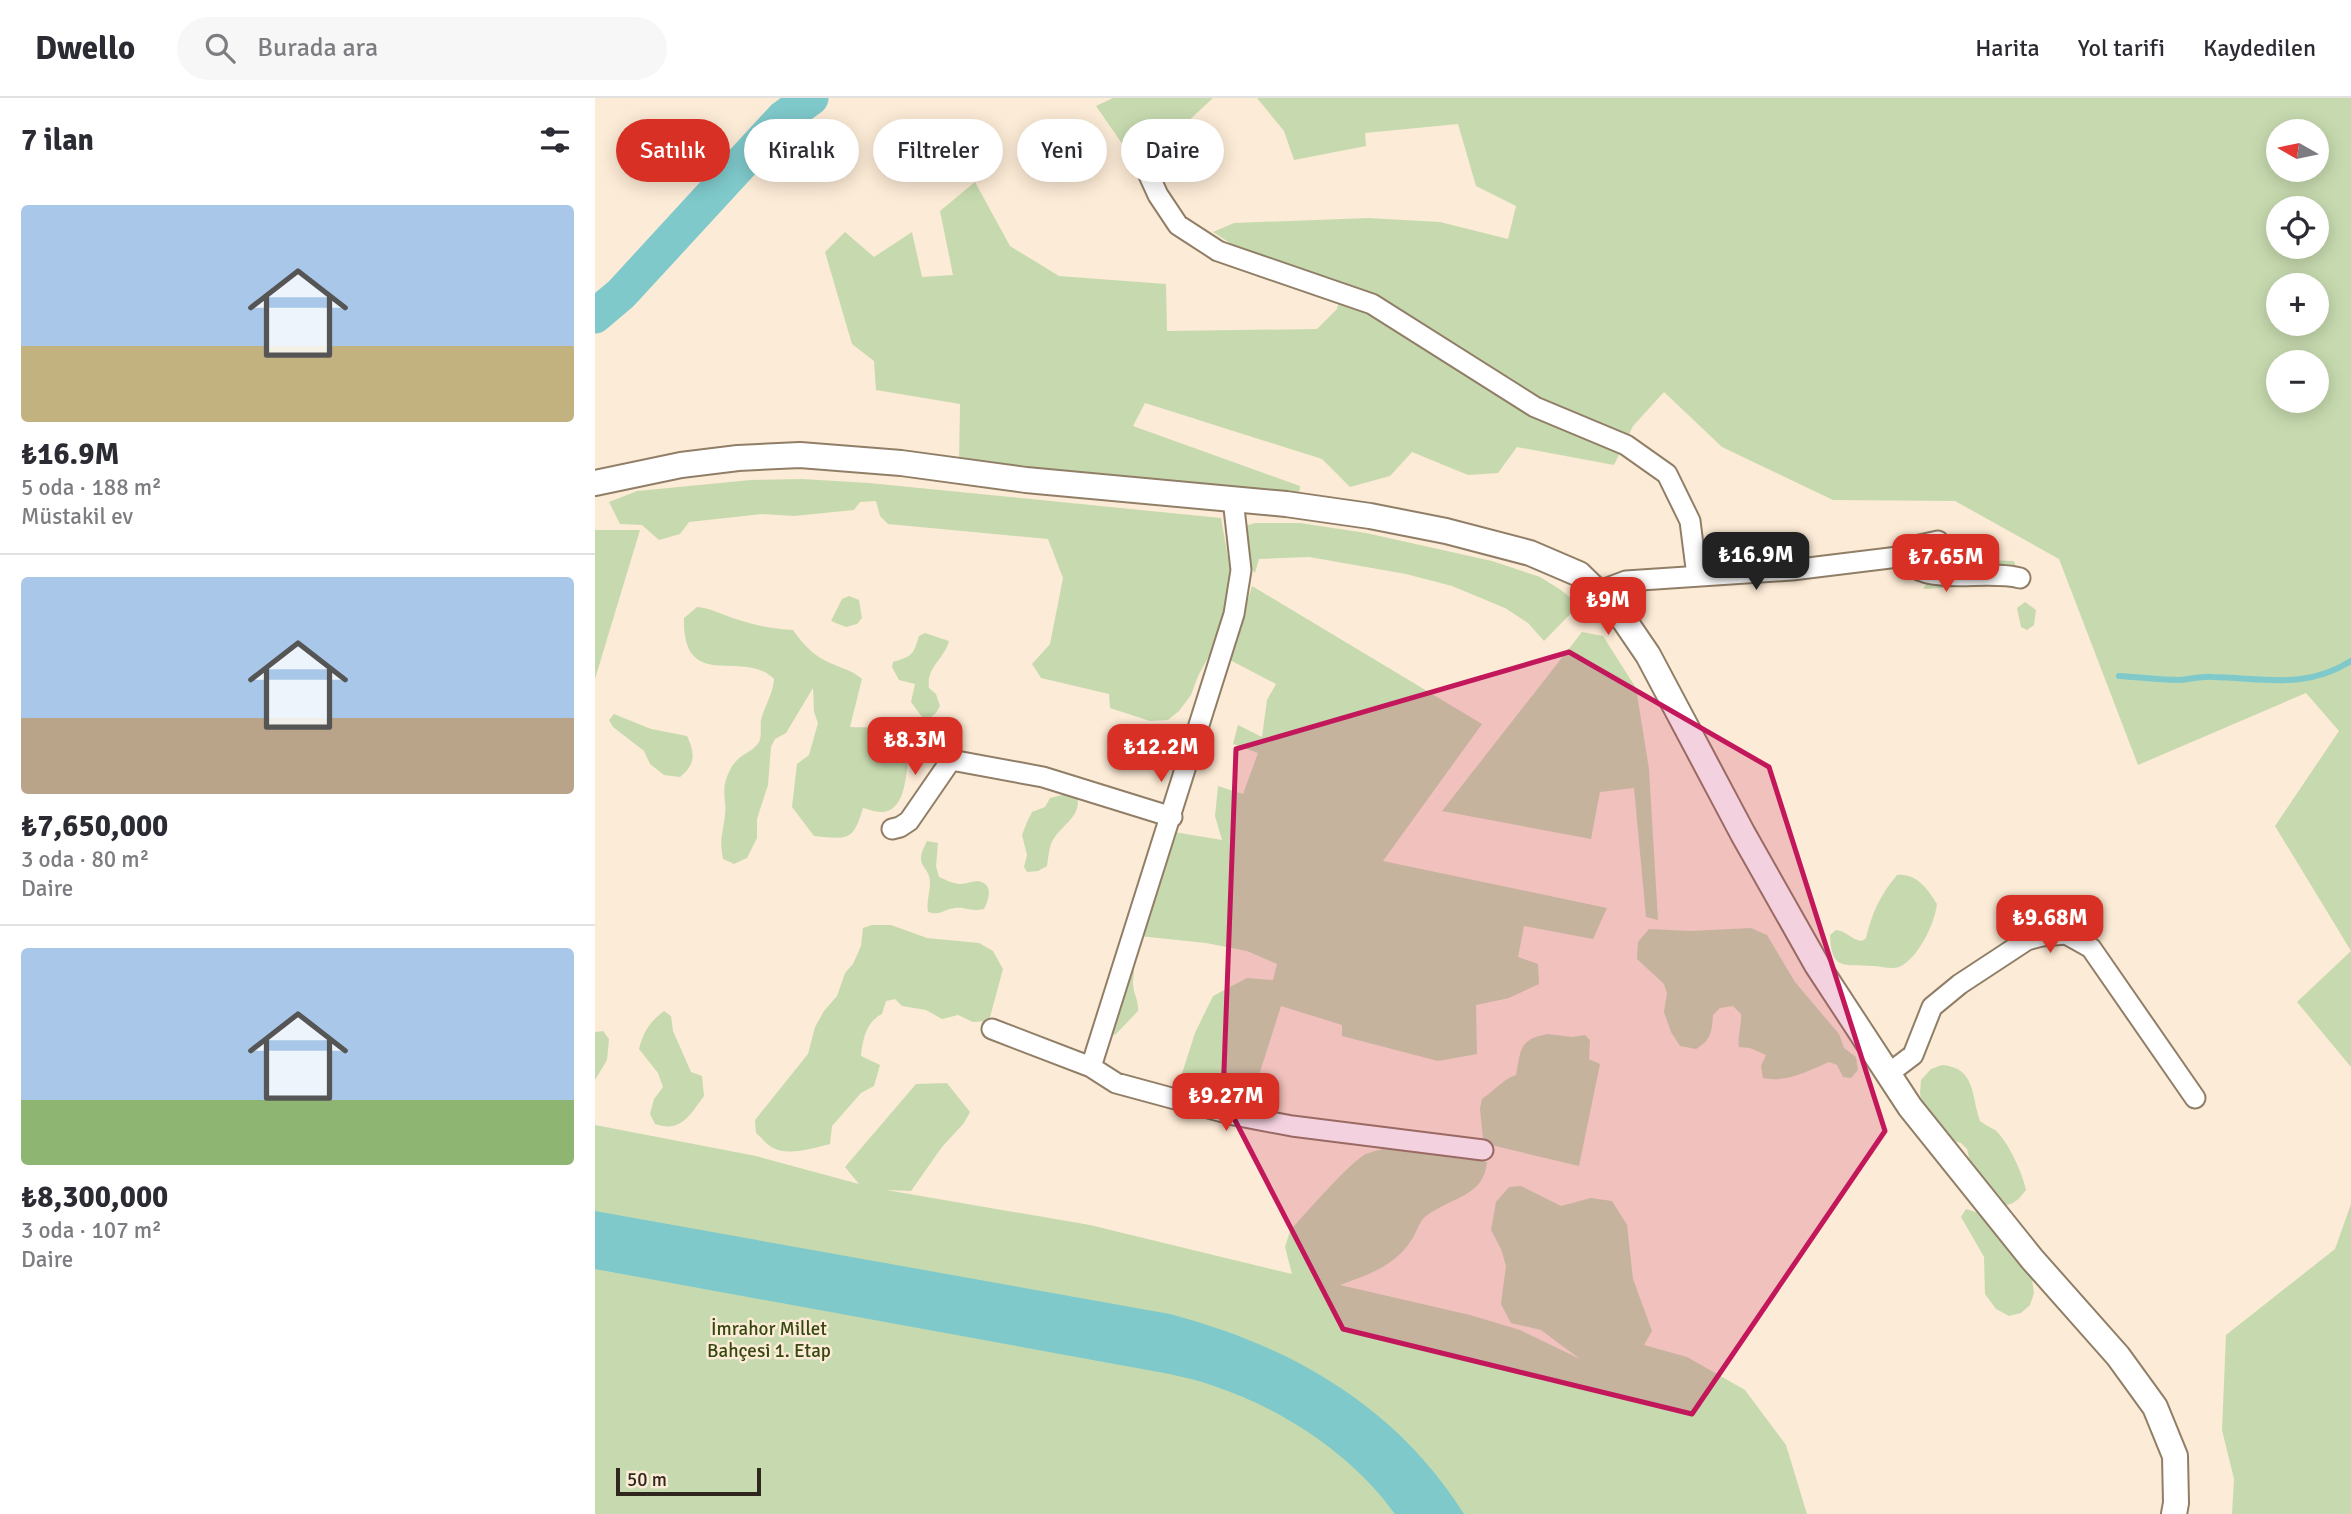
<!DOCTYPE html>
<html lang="tr">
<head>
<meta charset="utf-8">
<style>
	:root { --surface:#fff; --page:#f7f7f7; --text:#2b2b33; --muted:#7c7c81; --line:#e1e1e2; --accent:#d93025 }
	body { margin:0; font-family:Signika,sans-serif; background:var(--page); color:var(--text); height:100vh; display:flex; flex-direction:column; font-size:26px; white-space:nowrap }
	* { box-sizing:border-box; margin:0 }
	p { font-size:23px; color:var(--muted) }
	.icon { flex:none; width:38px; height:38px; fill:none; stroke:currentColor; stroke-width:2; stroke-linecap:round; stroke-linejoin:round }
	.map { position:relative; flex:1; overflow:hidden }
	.details { display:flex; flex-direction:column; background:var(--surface); width:595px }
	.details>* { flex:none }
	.top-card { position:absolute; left:21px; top:21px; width:665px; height:63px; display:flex; gap:14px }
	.needle { width:46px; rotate:279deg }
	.tools { position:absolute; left:1671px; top:21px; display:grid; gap:14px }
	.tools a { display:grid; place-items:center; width:63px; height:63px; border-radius:50%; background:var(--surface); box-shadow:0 4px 18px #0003; font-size:35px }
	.scale { position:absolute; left:21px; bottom:18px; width:145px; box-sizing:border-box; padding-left:7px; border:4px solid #2f271d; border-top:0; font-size:19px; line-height:24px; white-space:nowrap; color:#2f271d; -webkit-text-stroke:5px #fcebd6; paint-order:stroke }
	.price { position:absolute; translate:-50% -60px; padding:0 16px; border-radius:14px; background:var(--accent); color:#fff; font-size:23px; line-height:46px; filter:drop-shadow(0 2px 4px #0008) }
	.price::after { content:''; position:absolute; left:50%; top:42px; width:21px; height:16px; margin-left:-10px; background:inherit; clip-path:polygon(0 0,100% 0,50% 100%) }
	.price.active { background:#222; color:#fff }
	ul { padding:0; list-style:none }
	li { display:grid; align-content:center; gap:14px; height:371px; padding:0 21px }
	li+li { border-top:2px solid var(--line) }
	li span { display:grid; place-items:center; height:217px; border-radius:7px; color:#555 }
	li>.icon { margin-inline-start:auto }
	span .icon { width:126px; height:126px; fill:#fffc; stroke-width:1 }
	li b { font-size:30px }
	h2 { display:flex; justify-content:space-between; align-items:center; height:84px; padding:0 21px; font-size:30px }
	.chip { padding:0 24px; border-radius:32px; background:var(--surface); box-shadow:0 4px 18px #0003; font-size:24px; line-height:63px }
	.chip.active { background:var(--accent); color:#fff }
	header { display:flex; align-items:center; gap:42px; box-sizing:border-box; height:98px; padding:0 35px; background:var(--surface); border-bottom:2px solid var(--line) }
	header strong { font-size:33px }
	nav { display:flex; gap:38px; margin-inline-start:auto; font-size:24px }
	.search { width:490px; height:63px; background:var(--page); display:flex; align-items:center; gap:18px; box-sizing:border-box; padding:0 24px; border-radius:38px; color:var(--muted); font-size:26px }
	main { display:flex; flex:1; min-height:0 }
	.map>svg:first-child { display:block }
	.green { fill:#c7daaf; fill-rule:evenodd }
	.water { fill:#7fc9cb }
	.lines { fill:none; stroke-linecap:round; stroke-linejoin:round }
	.stream { stroke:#7fc9cb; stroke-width:6 }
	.river { stroke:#7fc9cb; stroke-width:35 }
	.minor-casing { stroke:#917e67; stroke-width:23 }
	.tertiary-casing { stroke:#917e67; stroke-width:28 }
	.minor { stroke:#fff; stroke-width:19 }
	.tertiary { stroke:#fff; stroke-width:24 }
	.marked { fill:#c2185b; fill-opacity:0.2; stroke:#c2185b; stroke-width:5; stroke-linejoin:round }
	.labels { text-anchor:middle; stroke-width:5; stroke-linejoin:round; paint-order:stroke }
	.park-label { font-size:19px; fill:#34480f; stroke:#fcebd6 }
</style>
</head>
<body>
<header>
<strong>Dwello</strong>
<div class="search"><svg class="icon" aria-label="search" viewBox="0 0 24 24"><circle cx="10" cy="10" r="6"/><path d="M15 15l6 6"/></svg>Burada ara</div>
<nav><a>Harita</a><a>Yol tarifi</a><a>Kaydedilen</a></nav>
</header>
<main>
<section class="details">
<h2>7 ilan<svg class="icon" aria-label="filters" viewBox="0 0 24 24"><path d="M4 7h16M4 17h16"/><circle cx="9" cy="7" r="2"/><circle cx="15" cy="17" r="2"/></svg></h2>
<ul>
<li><span style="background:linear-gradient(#a9c7e8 65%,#c2b280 0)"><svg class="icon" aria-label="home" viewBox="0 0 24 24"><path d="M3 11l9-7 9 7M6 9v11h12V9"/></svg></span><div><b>₺16.9M</b><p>5 oda · 188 m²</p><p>Müstakil ev</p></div></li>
<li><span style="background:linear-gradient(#a9c7e8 65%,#b9a48a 0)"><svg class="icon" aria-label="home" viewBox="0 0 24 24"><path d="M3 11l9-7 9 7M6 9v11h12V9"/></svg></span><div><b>₺7,650,000</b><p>3 oda · 80 m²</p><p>Daire</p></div></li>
<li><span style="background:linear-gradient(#a9c7e8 70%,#8fb573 0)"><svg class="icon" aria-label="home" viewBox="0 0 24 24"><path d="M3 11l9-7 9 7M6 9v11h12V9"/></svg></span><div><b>₺8,300,000</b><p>3 oda · 107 m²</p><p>Daire</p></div></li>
</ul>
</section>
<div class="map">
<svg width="1756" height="1416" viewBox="0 0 1756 1416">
	<rect width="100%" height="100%" fill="#fcebd6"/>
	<path class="green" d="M 518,0 L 618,0 L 590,26 L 535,57 L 501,8 Z
		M 662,0 L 1756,0 L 1756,969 L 1702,904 L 1756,853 L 1680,728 L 1744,633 L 1711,595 L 1543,667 L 1464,461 L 1360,403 L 1238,402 L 1127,349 L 1069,294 L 1038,328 L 1019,367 L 922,349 L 903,375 L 873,377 L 817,354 L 795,378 L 755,389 L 727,361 L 550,305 L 538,328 L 705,388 L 704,399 L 364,365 L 365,306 L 281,292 L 279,263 L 257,246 L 230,154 L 250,134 L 279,159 L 317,134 L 327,179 L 358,177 L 345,113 L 380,84 L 415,148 L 464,178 L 571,186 L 572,233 L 722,231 L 742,211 L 748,185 L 638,147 L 618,134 L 639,125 L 773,120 L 845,124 L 913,141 L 921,108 L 881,88 L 863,26 L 770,35 L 771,48 L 699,62 L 689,33 ZM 1684,33 L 1722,33 L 1722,72 L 1684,72 ZM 1684,110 L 1722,110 L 1722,149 L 1684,149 ZM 1684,187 L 1722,187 L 1722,226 L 1684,226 ZM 1684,264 L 1722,264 L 1722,303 L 1684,303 Z
		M 208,381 L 274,385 L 626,420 L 638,488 L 627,534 L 603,578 L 596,597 L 584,613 L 573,622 L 555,623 L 515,610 L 514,596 L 446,580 L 437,566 L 455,546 L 468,480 L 453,441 L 293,426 L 285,418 L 281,403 L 265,404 L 259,412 L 199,418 L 167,416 L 94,424 L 85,436 L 64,442 L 47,427 L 25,426 L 14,404 L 42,393 L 156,382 Z
		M 660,425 L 705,425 L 771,435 L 897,463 L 945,479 L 966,492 L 984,507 L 949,543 L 933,525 L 910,510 L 857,488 L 811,476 L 714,459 L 664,461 L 660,475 L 654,467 L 650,428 Z
		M 0,432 L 45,432 L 0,581 Z
		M 1386,462 L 1419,463 L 1421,469 L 1409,484 L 1400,487 L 1328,491 L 1345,467 Z
		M 657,488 L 887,626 L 788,763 L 1012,810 L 998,841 L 929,828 L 923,859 L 943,866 L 944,886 L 914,900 L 881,907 L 882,956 L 843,963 L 747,938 L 747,927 L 686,908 L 657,999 L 683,1009 L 680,1017 L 581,994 L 600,935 L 618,898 L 652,880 L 678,882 L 682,866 L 652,853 L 611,845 L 544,838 L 579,734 L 627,742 L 620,718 L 623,688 L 648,696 L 663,655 L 638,646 L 643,627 L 667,639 L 672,602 L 681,586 L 635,562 Z
		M 254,498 L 264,502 L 267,520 L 262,526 L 251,529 L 236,523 L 247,501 Z
		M 1430,504 L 1441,512 L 1439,527 L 1432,532 L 1426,529 L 1422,510 Z
		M 102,509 C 117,510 127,517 141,521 C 160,527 177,531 198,532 C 206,544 218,557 231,563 C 244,570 256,571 267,581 L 255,629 C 286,630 294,627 314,652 C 311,670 313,715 285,714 C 280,714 273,711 268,710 C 258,744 253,741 219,738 L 197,709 L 202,666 L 214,657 L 223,625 L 219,614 L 218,590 L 191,635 L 180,641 L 176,649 L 173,687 L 162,721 L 162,740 L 152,760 L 139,766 L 128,761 C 124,740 128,736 130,717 C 132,701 125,693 134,674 C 143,654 156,657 164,644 C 167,638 165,629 166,622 C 170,607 178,596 179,581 C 149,550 87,596 89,520 Z
		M 987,534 L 1008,538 L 1041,590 L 1054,671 L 1063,822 L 1051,819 L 1039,690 L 1005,694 L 996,741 L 847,713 Z
		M 330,535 L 354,543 C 349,562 331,569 334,590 L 341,596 L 345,608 L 341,615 L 335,620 L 327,619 L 316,604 L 320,586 L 304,582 L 297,569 L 298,564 C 317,558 318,558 324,538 Z
		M 19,616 L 56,631 L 92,638 C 100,655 101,666 85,679 L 69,677 L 55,666 L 49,653 L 18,629 L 14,622 Z
		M 475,695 L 482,697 C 488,720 464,727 456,746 C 454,752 453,761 452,768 L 443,773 L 432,774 L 429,769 L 432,757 L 427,737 L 432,724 L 437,714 L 450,709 L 455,700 Z
		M 332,743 L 343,745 L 341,768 L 344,779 C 351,782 358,786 366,786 C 371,786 377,783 383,783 C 399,786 394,801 389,811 C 375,814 371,809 360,810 C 348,811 347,818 333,814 C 331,804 335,795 335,785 C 335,766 317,771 332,743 Z
		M 1302,777 C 1321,775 1332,790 1342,806 C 1340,825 1323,861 1304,869 C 1296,872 1286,868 1277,868 C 1249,866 1236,873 1235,837 L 1241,832 C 1252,833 1256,842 1267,843 L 1271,840 C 1277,815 1285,797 1302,777 Z
		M 277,827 L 296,827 L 332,840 L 384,845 L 398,853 L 408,871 L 394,923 L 378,924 L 363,917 L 347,921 L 331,912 L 307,908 L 300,901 L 291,903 L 287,916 C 271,924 268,941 266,958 L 285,967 L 279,988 L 266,995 L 237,1028 L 235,1046 C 220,1050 193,1058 178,1050 C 172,1047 166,1039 161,1035 L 160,1022 L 213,956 L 220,929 L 229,913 L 242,898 L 250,875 L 258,866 L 266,848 L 268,830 Z
		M 1156,830 L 1172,837 L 1200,884 L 1244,936 L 1249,950 L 1261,959 L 1263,972 L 1256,980 L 1248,979 L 1242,967 L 1234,964 C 1213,973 1191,985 1168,980 L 1166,968 L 1171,957 L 1155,950 L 1144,949 C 1142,938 1147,928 1146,916 L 1138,908 L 1125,910 L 1118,917 C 1117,934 1116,942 1101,951 L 1085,948 L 1076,934 L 1069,914 L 1072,895 L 1069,886 L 1042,861 L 1043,844 L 1054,831 L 1096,833 Z
		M 537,862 C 541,872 538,875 538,885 C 538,895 544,903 543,913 L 521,936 L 511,940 L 503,934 C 502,930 500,926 500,922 C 500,911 529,874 537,862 Z
		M 69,913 L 76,918 L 78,933 L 96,974 L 107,978 L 109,998 C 95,1017 86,1035 60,1026 L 55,1016 L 59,1001 L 68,989 L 63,975 L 44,951 C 48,935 55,923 69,913 Z
		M 8,933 L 14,941 L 12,962 L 0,982 L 0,934 Z
		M 953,936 L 977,939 L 990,937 L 995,942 L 994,961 L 1005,966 L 984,1068 L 896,1047 L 888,1041 L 885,1011 L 887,1001 C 900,992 907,982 921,977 C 926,951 924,941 953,936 Z
		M 1347,967 C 1381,970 1376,997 1385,1023 C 1390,1027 1395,1029 1400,1032 C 1413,1043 1428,1076 1431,1092 C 1422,1104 1416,1109 1401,1107 L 1378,1077 L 1372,1051 L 1366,1045 L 1352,1041 L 1328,1009 L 1325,995 L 1326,982 L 1336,971 Z
		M 352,985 L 375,1014 L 369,1025 L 347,1049 L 316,1093 L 291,1092 L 495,1127 L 697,1176 L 690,1149 L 695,1133 C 708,1118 757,1062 771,1056 C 812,1040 852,1054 892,1064 C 889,1099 856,1099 831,1118 C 824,1123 822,1134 817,1141 C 801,1168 772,1177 745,1187 L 875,1217 L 925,1232 L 985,1261 L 946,1232 L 916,1225 L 906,1206 L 911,1168 L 906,1151 L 896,1132 L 901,1104 L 914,1089 L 926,1088 L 966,1108 L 996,1100 L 1017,1103 L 1032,1127 L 1038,1181 L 1057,1233 L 1049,1247 L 1092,1259 L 1150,1292 L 1191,1347 L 1212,1416 L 0,1416 L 0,1027 L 161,1058 L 264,1086 L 250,1069 L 321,986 Z
		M 1756,1106 L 1756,1416 L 1637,1416 L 1639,1381 L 1627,1332 L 1631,1237 L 1740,1151 Z
		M 1371,1111 L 1384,1115 L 1437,1181 L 1439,1195 L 1435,1207 L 1426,1215 L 1414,1218 L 1401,1211 L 1390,1196 L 1389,1159 L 1366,1119 Z"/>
	<path class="water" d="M 0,1113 L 575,1216 C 696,1248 801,1308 869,1416 L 800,1416 C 756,1355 686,1310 616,1287 C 590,1278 563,1274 536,1269 L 0,1171 Z"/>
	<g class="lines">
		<path class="stream" d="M 1524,578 C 1544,579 1565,582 1585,582 C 1596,581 1607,578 1618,579 C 1669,580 1710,592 1756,563"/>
		<path class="river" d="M 0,218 L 26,196 L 188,20 L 216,0"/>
		<defs>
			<path id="minor" d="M 547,62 L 563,97 L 583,127 L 623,153 L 777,206 L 940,309 L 1031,347 L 1072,376 L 1095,423 L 1102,478
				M 1310,457 C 1313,461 1316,467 1320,470 C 1344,485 1396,472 1425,480
				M 1002,494 L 1031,483 L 1197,472 L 1295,460 L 1310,457 L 1320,448 L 1343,443
				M 356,662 L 448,679 L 577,719
				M 297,731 L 305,729 L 314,723 L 356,662 L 334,632
				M 397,931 L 496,969 L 521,985 L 639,1017 L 697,1028 L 888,1052
				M 496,969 L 639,516 L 646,472 L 638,401
				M 1293,976 L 1318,957 L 1337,909 L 1365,886 L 1432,842 L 1447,838 L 1471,836 L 1496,850 L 1600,1000"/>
			<path id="tertiary" d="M 0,385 L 86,367 L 143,360 L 205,357 L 306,365 L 431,382 L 691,406 L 775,418 L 851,433 L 935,455 L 984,476 L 1025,516 L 1053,557 L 1148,736 L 1222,867 L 1315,1009 L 1437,1161 L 1523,1258 L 1560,1309 L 1580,1358 L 1581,1405 L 1579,1416"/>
		</defs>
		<use href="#minor" class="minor-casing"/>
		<use href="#tertiary" class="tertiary-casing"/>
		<use href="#minor" class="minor"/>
		<use href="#tertiary" class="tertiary"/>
	</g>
	<path class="marked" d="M 974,554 L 1174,669 L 1290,1033 L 1097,1316 L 748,1231 L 628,999 L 641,651 Z"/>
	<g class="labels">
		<g class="park-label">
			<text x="174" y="1237">İmrahor Millet<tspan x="174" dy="22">Bahçesi 1. Etap</tspan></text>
		</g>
	</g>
</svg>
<div class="tools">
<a><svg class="needle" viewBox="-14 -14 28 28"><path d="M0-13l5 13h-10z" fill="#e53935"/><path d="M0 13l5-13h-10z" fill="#7c7c81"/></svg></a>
<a><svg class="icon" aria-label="locate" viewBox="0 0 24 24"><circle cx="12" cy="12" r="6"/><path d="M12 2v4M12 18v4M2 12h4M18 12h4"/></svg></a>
<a>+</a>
<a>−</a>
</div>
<div class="scale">50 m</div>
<b class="price active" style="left:1161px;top:494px">₺16.9M</b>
<b class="price" style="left:1351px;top:496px">₺7.65M</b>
<b class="price" style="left:1013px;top:539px">₺9M</b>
<b class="price" style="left:320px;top:679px">₺8.3M</b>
<b class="price" style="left:566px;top:686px">₺12.2M</b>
<b class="price" style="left:1455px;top:857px">₺9.68M</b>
<b class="price" style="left:631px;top:1035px">₺9.27M</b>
<div class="top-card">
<a class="chip active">Satılık</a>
<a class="chip">Kiralık</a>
<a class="chip">Filtreler</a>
<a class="chip">Yeni</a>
<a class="chip">Daire</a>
</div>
</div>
</main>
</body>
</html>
